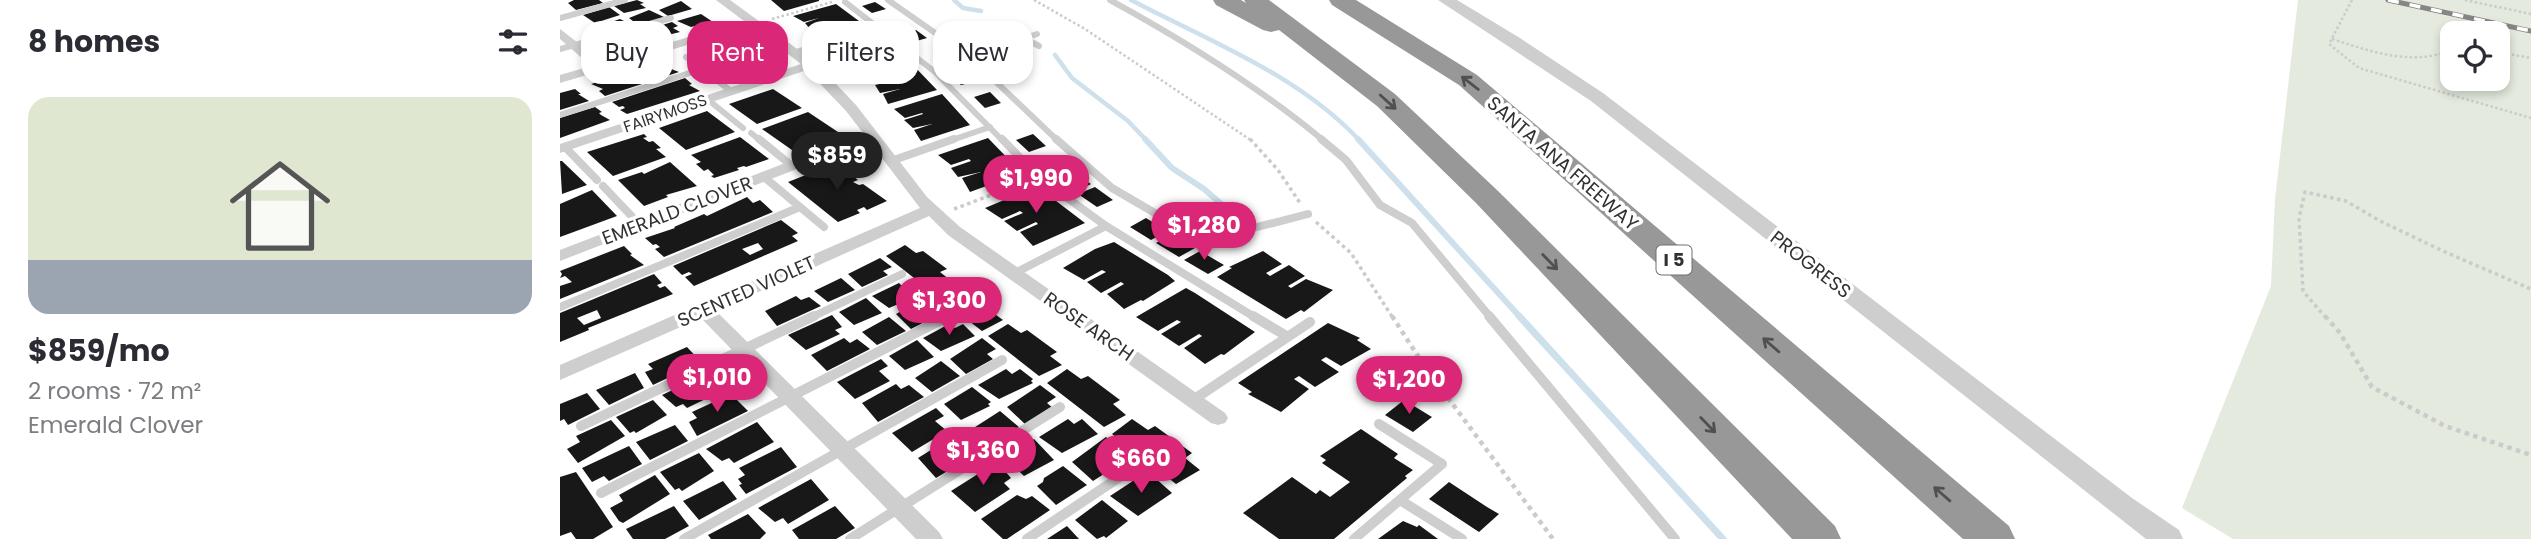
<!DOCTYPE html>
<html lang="en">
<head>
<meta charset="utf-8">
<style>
	:root { --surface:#fff; --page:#f7f7f7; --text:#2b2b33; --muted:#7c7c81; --accent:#db2777 }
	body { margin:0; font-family:Poppins,sans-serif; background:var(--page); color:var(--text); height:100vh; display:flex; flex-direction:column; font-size:26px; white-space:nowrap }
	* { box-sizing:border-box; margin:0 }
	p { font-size:23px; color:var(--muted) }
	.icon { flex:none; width:38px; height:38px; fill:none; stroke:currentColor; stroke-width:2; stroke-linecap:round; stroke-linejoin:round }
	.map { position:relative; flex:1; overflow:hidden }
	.panel { display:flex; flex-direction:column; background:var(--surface); width:560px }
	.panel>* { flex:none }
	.top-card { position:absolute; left:21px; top:21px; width:665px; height:63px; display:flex; gap:14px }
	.buttons { position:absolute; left:1880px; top:21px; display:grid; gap:14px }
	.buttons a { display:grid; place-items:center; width:70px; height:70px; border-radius:14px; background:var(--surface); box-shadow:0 4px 10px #0003; font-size:35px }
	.price { position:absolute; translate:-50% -60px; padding:0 16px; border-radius:24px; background:var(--accent); color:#fff; font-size:23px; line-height:46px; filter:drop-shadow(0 2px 4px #0008) }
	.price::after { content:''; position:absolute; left:50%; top:42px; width:21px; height:16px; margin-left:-10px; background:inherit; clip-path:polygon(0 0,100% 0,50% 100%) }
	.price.on { background:#222; color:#fff }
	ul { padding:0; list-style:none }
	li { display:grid; align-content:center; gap:14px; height:371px; padding:0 28px }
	li span { display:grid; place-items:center; height:217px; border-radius:21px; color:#555 }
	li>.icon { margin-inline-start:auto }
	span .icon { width:126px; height:126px; fill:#fffc; stroke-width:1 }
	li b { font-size:30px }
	h2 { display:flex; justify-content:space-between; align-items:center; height:84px; padding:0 28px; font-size:30px }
	.tag { padding:0 24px; border-radius:21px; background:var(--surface); box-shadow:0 4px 10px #0003; font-size:24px; line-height:63px }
	.tag.on { background:var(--accent); color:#fff }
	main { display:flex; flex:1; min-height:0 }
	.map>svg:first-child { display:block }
	.green { fill:#e4eadd; fill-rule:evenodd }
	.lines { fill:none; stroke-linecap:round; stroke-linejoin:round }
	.stream-far2 { stroke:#cee0eb; stroke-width:4.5 }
	.stream-far1 { stroke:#cee0eb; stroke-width:6 }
	.stream { stroke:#cee0eb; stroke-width:7 }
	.building { fill:#181818; fill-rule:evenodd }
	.path-far2 { stroke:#cbcbcb; stroke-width:2.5; stroke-dasharray:2.5 2.5; stroke-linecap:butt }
	.path-far1 { stroke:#cbcbcb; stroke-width:3.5; stroke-dasharray:3.5 3.5; stroke-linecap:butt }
	.path { stroke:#cbcbcb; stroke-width:4.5; stroke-dasharray:4.5 4.5; stroke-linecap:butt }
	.service-far2 { stroke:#cecece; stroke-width:6 }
	.service-far1 { stroke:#cecece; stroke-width:8 }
	.service { stroke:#cecece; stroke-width:10 }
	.minor { fill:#cecece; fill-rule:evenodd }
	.tertiary { fill:#cecece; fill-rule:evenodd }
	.motorway { fill:#989898; fill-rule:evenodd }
	.rail-casing { stroke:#868686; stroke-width:5 }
	.rail { stroke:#fff; stroke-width:3.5; stroke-dasharray:11; stroke-linecap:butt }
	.oneway { stroke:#505050 }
	.labels { text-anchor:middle; stroke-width:7; stroke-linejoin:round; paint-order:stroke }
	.far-street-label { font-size:16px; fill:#313131; stroke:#fff }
	.shield { fill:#fff; stroke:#6f6f6f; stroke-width:2 }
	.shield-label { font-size:18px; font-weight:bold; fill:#313131 }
	.street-label { font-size:19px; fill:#313131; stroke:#fff }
</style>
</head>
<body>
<main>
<section class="panel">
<h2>8 homes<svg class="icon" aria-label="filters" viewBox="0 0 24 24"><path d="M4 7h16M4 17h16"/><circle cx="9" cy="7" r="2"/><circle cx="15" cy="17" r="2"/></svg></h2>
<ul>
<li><span style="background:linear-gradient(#dfe7d0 75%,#9aa5b1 0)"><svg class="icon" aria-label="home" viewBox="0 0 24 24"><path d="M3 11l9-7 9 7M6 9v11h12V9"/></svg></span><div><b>$859/mo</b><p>2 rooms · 72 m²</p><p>Emerald Clover</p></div></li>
</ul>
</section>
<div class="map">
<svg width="1971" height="539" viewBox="0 0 1971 539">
	<rect width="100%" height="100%" fill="#fff"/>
	<path class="green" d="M 1738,0 L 1971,0 L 1971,539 L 1673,539 L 1622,508 L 1711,286 L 1715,199 ZM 1892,33 L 1937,33 L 1937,79 L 1892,79 Z"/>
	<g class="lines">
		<path class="stream-far2" d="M 394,0 L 403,8 L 421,11
			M 571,0 C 649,41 739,75 800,141
			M 495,55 L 512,78 L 568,121 L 587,141"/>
		<path class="stream-far1" d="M 585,139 L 612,168 L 644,189 L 667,209
			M 798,139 L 961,318"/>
		<path class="stream" d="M 959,316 L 1163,539"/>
	</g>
	<path class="building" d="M 14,0 L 39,0 L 43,3 L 16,10 L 8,3 Z
		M 77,0 L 84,3 L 80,4 L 86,8 L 64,13 L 54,6 Z
		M 211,0 L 259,0 L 259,1 L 224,11 Z
		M 121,1 L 132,9 L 108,16 L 99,10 Z
		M 315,2 L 326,9 L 312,13 L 302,6 Z
		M 276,4 L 303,24 L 260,37 L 254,29 L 268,25 L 250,29 L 245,23 L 259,18 L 244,22 L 233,16 Z
		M 49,7 L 60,15 L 35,23 L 23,15 Z
		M 89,10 L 104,17 L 78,25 L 69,18 Z
		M 141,14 L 153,22 L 131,27 L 117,21 Z
		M 60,19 L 74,26 L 46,34 L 37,27 Z
		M 112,22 L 118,26 L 113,28 L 120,32 L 96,38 L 86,30 Z
		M 356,30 L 367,38 L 353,42 L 342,34 Z
		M 80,31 L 91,39 L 65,48 L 52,40 Z
		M 312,35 L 344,58 L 300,72 L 292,63 L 307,58 L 290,62 L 281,56 L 297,50 L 281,55 L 270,48 Z
		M 179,41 L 184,46 L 189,45 L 196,50 L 190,53 L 194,55 L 201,53 L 208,58 L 205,60 L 214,66 L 170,80 L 135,53 Z
		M 104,62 L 110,66 L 106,67 L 119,72 L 45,96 L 39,91 L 43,89 L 31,84 Z
		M 351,63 L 377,90 L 328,104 L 323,94 L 340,89 L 320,93 L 315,85 L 332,81 L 314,84 L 304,76 Z
		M 406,71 L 417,81 L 401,85 L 391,75 Z
		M 125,78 L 132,84 L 129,85 L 140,91 L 67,114 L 60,110 L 65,108 L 63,106 L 59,107 L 52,102 Z
		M 15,89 L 21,94 L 18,94 L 29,101 L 0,110 L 0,93 Z
		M 213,89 L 242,108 L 197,124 L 169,104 Z
		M 430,92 L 441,103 L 425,108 L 414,97 Z
		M 382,94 L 410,125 L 361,141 L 354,130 L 372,124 L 353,128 L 344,120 L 363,114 L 362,113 L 345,118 L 334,109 Z
		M 35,107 L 42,112 L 39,113 L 41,115 L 50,120 L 0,138 L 0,118 Z
		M 147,111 L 175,132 L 126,150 L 99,128 Z
		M 248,112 L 278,132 L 232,150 L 202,129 Z
		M 84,134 L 87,137 L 83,138 L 89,142 L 93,141 L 101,148 L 96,149 L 106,157 L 53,176 L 27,152 Z
		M 473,134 L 486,146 L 469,152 L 456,140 Z
		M 180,137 L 209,159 L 186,167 L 184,166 L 177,168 L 179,170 L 154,178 L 151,176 L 154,175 L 148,169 L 144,171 L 136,164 L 141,162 L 131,155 Z
		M 428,138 L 462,173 L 410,192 L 402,178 L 421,172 L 398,177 L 391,168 L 411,161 L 409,159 L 391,165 L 378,155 Z
		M 0,161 L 2,161 L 27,185 L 2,194 Z
		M 110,162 L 137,186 L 106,195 L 108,197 L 84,206 L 58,180 L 82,172 L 84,174 Z
		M 276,163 L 298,180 L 293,182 L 299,185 L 303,184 L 327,201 L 307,210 L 304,207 L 297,210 L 300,213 L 278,222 L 228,182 Z
		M 509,170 L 531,184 L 515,192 L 493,177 Z
		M 475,187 L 483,191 L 525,223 L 473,246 L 460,232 L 478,224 L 476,222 L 457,231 L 444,221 L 463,213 L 460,211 L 442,219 L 425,208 Z
		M 535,187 L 553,200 L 537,207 L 518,194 Z
		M 32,190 L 57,216 L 0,237 L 0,204 Z
		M 187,197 L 193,203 L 200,200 L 213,212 L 104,257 L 95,249 L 100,247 L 96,244 L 93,245 L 85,238 L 115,228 L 114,227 L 144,214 L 147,216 Z
		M 586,218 L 607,231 L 591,240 L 570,227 Z
		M 221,220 L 238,233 L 232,236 L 238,241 L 134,286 L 125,277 L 132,274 L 129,272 L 122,275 L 113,266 ZM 198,243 L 203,249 L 190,255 L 182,249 Z
		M 612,234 L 635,248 L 619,257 L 596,243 Z
		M 554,242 L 608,275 L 615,281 L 583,301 L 581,300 L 564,309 L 547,294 L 564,284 L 561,282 L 541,293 L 527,282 L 546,272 L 542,270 L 524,280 L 503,268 L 535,249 Z
		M 345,245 L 356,253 L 363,251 L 387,269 L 380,272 L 390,280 L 368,289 L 326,256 Z
		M 64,246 L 72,254 L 70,255 L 84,265 L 0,299 L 0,286 L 12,282 L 5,276 L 0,278 L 2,274 L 0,271 Z
		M 640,251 L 664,265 L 648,274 L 624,260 Z
		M 703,251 L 722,264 L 706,273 L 710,276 L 729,265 L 745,276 L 728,286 L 731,288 L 746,279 L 773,290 L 744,312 L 741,310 L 726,319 L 657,277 L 672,268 L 669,267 Z
		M 320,258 L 332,267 L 323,271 L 328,275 L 302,287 L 288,274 Z
		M 94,274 L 102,283 L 97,285 L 100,288 L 105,286 L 113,294 L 28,328 L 29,330 L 0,342 L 0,313 ZM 37,310 L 41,318 L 24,325 L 17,318 Z
		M 281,278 L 295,290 L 268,302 L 254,291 Z
		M 339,283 L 343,287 L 351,283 L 362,294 L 329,308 L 312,296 Z
		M 394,283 L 406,292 L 413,288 L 439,308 L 432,312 L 443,320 L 422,331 L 374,294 Z
		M 626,288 L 635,293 L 695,332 L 664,355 L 661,354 L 645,364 L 624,348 L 642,336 L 639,334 L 619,346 L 601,334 L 621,322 L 617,320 L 598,331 L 576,317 Z
		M 236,296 L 241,300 L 249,297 L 261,306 L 217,326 L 205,311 Z
		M 369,296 L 382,306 L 372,311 L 378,315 L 351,329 L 336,314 Z
		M 306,298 L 322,313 L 294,325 L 279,312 Z
		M 272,315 L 282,327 L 275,330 L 280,334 L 246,350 L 228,335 Z
		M 329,317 L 346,331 L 317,345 L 302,332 Z
		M 768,323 L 800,338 L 797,340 L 811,349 L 781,366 L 766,357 L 761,360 L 779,372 L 755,387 L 739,376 L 734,379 L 749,389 L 721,412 L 688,394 L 692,392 L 678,383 Z
		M 389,324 L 395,328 L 403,324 L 415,336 L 381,351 L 363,338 Z
		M 448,324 L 461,333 L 467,330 L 497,352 L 490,356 L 502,365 L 479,376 L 428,336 Z
		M 284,338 L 290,343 L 297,339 L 310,349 L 267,371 L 251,355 Z
		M 422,338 L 436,349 L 427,354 L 433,359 L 406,374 L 390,359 Z
		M 357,340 L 374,357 L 345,370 L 329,356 Z
		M 127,347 L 141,362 L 93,385 L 85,372 L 93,369 L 88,364 Z
		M 321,359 L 328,366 L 319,371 L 330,381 L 295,399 L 277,382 Z
		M 381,361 L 400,376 L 372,392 L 355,378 Z
		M 446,369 L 452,374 L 460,369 L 473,379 L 471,381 L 473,383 L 439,399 L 418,385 Z
		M 507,369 L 521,379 L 528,376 L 560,400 L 553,404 L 566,415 L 544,427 L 487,383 Z
		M 75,373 L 84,388 L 49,405 L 36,390 Z
		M 149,373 L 166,389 L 127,408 L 123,404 L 116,407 L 102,395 Z
		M 336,384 L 341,389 L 349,385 L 364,397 L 318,422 L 302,403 Z
		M 480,385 L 496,397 L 487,403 L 493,408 L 466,425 L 447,407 Z
		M 412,387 L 431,402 L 428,404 L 430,406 L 401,420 L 384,404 Z
		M 27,393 L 40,409 L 8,425 L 4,419 L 0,421 L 0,404 Z
		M 171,394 L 188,411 L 137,436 L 129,422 L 137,418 L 132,412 Z
		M 93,400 L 107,415 L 76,433 L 74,431 L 70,433 L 56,417 Z
		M 844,400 L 872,417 L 853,432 L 825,415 Z
		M 376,408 L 384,416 L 375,421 L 387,431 L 352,452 L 332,433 Z
		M 440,411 L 460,428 L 431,445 L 412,429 Z
		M 508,419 L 514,424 L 522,419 L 538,434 L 502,453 L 479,437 Z
		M 572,419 L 588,430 L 595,426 L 632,453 L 625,458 L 640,470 L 616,484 L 552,434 Z
		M 51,420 L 65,436 L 18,463 L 7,449 L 20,442 L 16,436 Z
		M 197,422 L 214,442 L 174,463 L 169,458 L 162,461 L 146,449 Z
		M 115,425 L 128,441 L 90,460 L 76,442 Z
		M 801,429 L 838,454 L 834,458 L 853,470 L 845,476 L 847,478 L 774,539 L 719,539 L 683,513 L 732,477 L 756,494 L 760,490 L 770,497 L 790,482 L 762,463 L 766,460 L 760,456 Z
		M 392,437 L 399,443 L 407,438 L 423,450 L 376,478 L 358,458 Z
		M 546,437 L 563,451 L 554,457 L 561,463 L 533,481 L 512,462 Z
		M 474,439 L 494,460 L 464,476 L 445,458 Z
		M 69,446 L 82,464 L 49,481 L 44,476 L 32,482 L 22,468 Z
		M 221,447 L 237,467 L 186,494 L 179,485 L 182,484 L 178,479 L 185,475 L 179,468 Z
		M 139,453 L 154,471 L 122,491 L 119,488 L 115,490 L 100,472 Z
		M 437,462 L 451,478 L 444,483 L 450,489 L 415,512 L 391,491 Z
		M 503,466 L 527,485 L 496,505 L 477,486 L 483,482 L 484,478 Z
		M 16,472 L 53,527 L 33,539 L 16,539 L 11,532 L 0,536 L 0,477 Z
		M 95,475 L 110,494 L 63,523 L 59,521 L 50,508 L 63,501 L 59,495 Z
		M 579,477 L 586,483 L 594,477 L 612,493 L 578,516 L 550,496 Z
		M 251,479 L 269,500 L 228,524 L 223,518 L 215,522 L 198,508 Z
		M 163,481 L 177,499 L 139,520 L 123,501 Z
		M 889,482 L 927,507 L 939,514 L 919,532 L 869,499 Z
		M 457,495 L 466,499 L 472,496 L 490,510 L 447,539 L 443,539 L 421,519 Z
		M 542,500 L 568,521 L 546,538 L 544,536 L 537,539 L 515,520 Z
		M 114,506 L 129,526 L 105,539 L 73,539 L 66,529 Z
		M 275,506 L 295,528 L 276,539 L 239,539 L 232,530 Z
		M 188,514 L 206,533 L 200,539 L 151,539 L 148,535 Z
		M 843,521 L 857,527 L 859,525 L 878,539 L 818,539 Z
		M 507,526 L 519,539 L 487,539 Z"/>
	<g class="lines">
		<path class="path-far2" d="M 474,0 L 525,29 L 692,141
			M 1792,0 L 1769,44 L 1799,68 L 1971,118
			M 1905,0 L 1971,14
			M 212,19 L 272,2
			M 1772,39 C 1816,53 1847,65 1892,51
			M 1937,52 L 1971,58"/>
		<path class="path-far1" d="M 690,139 L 718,170 L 740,203
			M 492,172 L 508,166
			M 394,209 L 465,182
			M 756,222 L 791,253 L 833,318
			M 1766,318 L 1743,291 L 1739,218 L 1745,192 L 1786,201 L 1820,221 L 1885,252 L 1971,289"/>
		<path class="path" d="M 832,316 L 865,367 L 993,539
			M 1765,316 L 1780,333 L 1812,387 L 1885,426 L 1971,455"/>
		<path class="service-far2" d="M 328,0 L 411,58 L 498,141
			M 550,0 C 625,41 698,86 764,141
			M 285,2 L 375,72 L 443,141
			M 0,18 L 65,0
			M 464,38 L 479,46
			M 0,49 L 111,18
			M 236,52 L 316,27
			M 126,57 L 171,91
			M 411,58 L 477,34
			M 147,99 L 183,128
			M 0,115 L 142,69
			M 191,133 L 201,141
			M 389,141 L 430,127"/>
		<path class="service-far1" d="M 199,139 L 232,166
			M 442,139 L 470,168
			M 496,139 L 552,188 L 629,233 L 644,236 L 674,233 L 748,214
			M 761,139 L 786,160 L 820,205 L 852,223 L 931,318
			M 5,147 L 37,180
			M 331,161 L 394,139
			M 203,176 L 264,227
			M 484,181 L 546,226 L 696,318
			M 43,186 L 80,225
			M 455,273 L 546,226
			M 0,307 L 240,207
			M 250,318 L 342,274
			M 386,318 L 389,316"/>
		<path class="service" d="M 693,316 L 728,337
			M 929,316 L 1115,539
			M 633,400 L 750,322
			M 21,426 L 254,316
			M 41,493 L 389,316
			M 840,500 L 902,539
			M 124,539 L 442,360
			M 290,539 L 500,407
			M 467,539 L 579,464
			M 794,539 L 882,464 L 819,424"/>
		<path class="minor" d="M 156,0 L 170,0 L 255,62 L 296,105 L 367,197 L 400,227 L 665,413 L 668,418 L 665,423 L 658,425 L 651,423 L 388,235 L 369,216 L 156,311 L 379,532 L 383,539 L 356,539 L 141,318 L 0,380 L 0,365 L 360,208 L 309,141 L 0,261 L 0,250 L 303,133 L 286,111 L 247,70 L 0,153 L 0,144 L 241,64 L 191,26 L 0,83 L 0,75 L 31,66 L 0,39 L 0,29 L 43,62 L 184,21 Z"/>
		<path class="tertiary" d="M 878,0 L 897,0 L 960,38 L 1043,93 L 1572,498 L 1619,530 L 1623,539 L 1586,539 L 1031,101 Z"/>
		<path class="motorway" d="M 653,0 L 681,0 L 686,3 L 684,0 L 709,0 L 835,94 L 938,191 L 1275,526 L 1281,539 L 1232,539 L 916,203 L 817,106 L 719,30 L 711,32 L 703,30 L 656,5 Z
			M 769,0 L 796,0 L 917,75 L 1449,526 L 1455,539 L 1403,539 L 899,85 L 772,5 Z"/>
		<defs>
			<path id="rail" d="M 1828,0 L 1971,31"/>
		</defs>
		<use href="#rail" class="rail-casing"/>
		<use href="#rail" class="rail"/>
	</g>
	<defs><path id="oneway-shaft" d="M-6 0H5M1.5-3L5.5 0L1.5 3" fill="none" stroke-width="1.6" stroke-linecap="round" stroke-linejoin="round" transform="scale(1.75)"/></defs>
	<g class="oneway">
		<use href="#oneway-shaft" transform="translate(910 83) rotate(-142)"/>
		<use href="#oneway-shaft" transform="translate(828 102) rotate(42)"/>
		<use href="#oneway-shaft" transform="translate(990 262) rotate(46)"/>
		<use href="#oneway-shaft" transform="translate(1211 345) rotate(-139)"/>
		<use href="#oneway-shaft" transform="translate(1148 425) rotate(46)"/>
		<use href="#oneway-shaft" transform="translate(1382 494) rotate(-139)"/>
	</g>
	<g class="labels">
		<g class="far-street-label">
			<text transform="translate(105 113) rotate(-19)" y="6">FAIRYMOSS</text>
		</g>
		<rect class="shield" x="1096.5" y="245.5" width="35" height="29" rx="5"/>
		<g class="shield-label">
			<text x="1114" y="266">I 5</text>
		</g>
		<g class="street-label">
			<text transform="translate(1003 163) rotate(41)" y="7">SANTA ANA FREEWAY</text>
			<text transform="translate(117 210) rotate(-21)" y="7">EMERALD CLOVER</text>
			<text transform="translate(1251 264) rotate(38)" y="7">PROGRESS</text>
			<text transform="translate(186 291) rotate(-24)" y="7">SCENTED VIOLET</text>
			<text transform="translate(529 326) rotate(35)" y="7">ROSE ARCH</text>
		</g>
	</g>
</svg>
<div class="buttons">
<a><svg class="icon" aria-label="locate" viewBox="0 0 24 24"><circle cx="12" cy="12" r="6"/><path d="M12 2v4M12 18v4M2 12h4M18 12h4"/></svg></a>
</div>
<b class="price on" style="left:277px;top:192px">$859</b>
<b class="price" style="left:476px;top:215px">$1,990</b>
<b class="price" style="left:644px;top:262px">$1,280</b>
<b class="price" style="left:389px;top:337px">$1,300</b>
<b class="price" style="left:157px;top:414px">$1,010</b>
<b class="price" style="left:849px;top:416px">$1,200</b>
<b class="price" style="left:423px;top:487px">$1,360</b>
<b class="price" style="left:581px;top:495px">$660</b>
<div class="top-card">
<a class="tag">Buy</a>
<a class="tag on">Rent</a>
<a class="tag">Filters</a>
<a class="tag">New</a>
</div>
</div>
</main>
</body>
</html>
